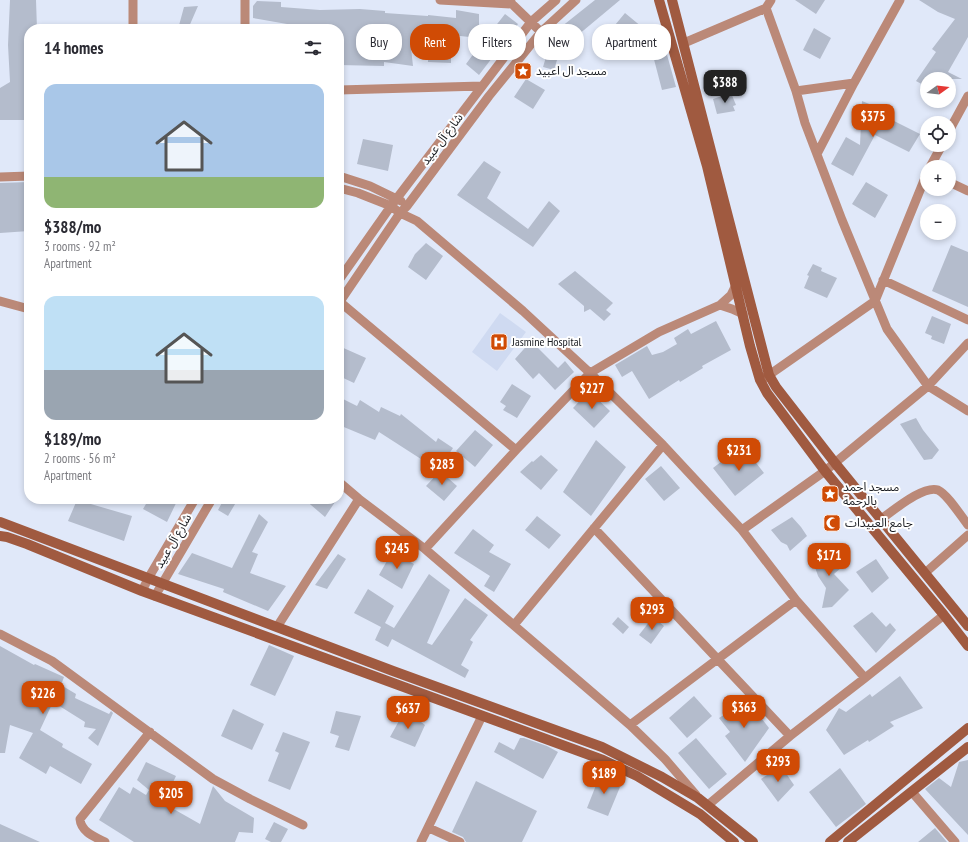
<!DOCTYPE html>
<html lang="en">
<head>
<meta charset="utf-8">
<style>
	:root { --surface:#fff; --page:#f7f7f7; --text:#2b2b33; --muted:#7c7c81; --accent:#d04b05 }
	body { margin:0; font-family:"PT Sans Narrow","Noto Sans Arabic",sans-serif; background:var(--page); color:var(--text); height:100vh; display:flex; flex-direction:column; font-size:15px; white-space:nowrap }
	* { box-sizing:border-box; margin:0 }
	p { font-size:13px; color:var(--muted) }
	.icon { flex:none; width:22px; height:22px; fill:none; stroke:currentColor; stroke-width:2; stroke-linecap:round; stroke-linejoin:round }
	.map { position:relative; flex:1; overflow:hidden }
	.panel { position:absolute; left:24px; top:24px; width:320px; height:480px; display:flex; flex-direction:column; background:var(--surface); border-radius:16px; box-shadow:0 2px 6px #0003 }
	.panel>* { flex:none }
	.guide { position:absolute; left:356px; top:24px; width:380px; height:36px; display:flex; gap:8px }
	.needle { width:26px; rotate:75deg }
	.controls { position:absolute; left:920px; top:72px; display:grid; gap:8px }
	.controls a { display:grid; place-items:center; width:36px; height:36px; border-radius:50%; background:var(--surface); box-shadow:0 2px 6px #0003; font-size:20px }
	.price { position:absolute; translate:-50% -34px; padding:0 9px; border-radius:8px; background:var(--accent); color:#fff; font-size:13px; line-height:26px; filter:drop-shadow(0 1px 2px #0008) }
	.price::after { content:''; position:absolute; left:50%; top:24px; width:12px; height:9px; margin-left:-6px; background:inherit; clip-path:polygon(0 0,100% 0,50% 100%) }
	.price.selected { background:#222; color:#fff }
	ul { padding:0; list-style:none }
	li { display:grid; align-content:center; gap:8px; height:212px; padding:0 20px }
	li span { display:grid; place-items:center; height:124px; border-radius:12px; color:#555 }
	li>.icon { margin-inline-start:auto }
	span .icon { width:72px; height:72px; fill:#fffc; stroke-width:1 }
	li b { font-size:17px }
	h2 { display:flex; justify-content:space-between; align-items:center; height:48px; padding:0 20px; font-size:17px }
	.pill { padding:0 14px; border-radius:16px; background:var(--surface); box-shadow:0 2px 6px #0003; font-size:14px; line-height:36px }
	.pill.selected { background:var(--accent); color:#fff }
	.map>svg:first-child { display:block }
	.built { fill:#cfdaf1 }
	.building { fill:#b4bccc }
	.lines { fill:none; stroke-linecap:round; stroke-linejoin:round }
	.street { stroke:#bb8978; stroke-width:9 }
	.secondary { stroke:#a05a40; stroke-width:10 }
	.labels { text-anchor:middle; stroke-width:4; stroke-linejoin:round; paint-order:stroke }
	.poi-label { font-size:12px; fill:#191c21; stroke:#fff; text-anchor:start }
	.street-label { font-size:12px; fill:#191c21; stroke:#fff }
</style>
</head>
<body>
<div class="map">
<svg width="968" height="842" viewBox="0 0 968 842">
	<rect width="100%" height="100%" fill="#e0e8f9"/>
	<path class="built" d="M 500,313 L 526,332 L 497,371 L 472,352 Z"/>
	<path class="building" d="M 10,0 L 36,0 L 37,29 L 29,29 L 29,120 L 0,120 L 0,88 L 10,82 L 8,45 Z
		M 595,0 L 620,0 L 572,40 L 561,27 Z
		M 795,0 L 825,0 L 816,14 Z
		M 919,0 L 968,0 L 968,37 L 948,72 L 962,79 L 927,79 L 927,87 L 916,81 L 936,52 L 932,49 L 955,19 L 938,12 Z
		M 257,1 L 281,2 L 281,7 L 320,10 L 360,9 L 385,11 L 385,13 L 428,16 L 428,15 L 456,18 L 456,10 L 479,14 L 479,38 L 451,35 L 451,63 L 428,62 L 428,40 L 410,39 L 413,66 L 384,62 L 384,66 L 339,65 L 339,29 L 287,29 L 287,24 L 253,18 L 253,6 Z
		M 198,6 L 188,29 L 178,29 L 184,7 Z
		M 625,13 L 648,32 L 637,44 L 615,25 Z
		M 505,14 L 518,24 L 496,53 L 479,47 Z
		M 814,28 L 831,38 L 820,59 L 803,50 Z
		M 664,44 L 676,87 L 662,90 L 651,48 Z
		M 549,47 L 560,50 L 554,70 L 543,67 Z
		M 477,49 L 492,58 L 479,75 L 466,64 Z
		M 526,79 L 545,90 L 533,109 L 514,97 Z
		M 731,93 L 736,105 L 733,106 L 735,111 L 717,114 L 713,99 Z
		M 862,101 L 886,111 L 884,116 L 920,134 L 909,152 L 875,135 L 853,176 L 831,164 L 846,137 L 860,145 Z
		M 363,139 L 393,145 L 388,171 L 357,164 Z
		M 484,161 L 501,172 L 487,198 L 528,229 L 549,201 L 560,211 L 533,247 L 457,195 Z
		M 29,182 L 29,231 L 0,233 L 0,183 Z
		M 866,182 L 888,195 L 875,218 L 852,204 Z
		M 426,243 L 443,256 L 426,280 L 408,267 L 415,254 Z
		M 951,245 L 968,252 L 968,307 L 932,291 Z
		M 813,264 L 822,268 L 821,271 L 837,278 L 827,298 L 804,288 L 809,276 L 807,275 Z
		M 575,271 L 613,303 L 606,310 L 611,314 L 604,321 L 590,309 L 584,312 L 584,306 L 558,284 Z
		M 932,316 L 951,324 L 944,344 L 931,339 L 932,336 L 925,333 Z
		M 716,321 L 731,350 L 702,366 L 703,368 L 680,382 L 679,380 L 649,399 L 632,371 L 622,377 L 615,365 L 647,346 L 652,355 L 663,352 L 677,344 L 674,338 L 688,329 L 691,334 Z
		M 531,341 L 558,368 L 565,361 L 574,372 L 555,390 L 539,373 L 533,379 L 515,359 Z
		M 339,346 L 366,358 L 354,383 L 339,376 Z
		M 512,384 L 531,396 L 517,418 L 503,410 L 506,406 L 500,402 Z
		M 589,391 L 610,411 L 594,428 L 573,408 Z
		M 339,397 L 357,406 L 360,400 L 379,412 L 381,407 L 400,416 L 401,414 L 436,442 L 438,438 L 453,448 L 438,470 L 379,432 L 375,440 L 339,425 Z
		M 916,418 L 923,430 L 939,450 L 932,459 L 924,460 L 900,424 Z
		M 475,430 L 493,445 L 475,467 L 456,451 Z
		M 596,440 L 626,467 L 591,516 L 563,492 Z
		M 746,450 L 764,473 L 735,496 L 713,468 L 726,458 L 729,463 Z
		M 541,455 L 558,470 L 541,490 L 520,472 L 532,461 L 533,462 Z
		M 661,466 L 680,488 L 664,501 L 645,479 Z
		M 440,471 L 457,486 L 444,501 L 426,486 Z
		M 149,499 L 178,499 L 167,522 L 143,509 Z
		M 224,499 L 238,499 L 228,516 L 218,510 Z
		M 304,499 L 337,499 L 325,517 Z
		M 77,500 L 132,516 L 124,541 L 68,521 Z
		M 259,514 L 268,522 L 252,552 L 258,554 L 250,573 L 286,586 L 268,611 L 223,592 L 224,589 L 178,574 L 192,553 L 232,568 Z
		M 537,516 L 561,535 L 549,549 L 525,530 Z
		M 792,517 L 801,527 L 807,536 L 790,551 L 787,545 L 781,542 L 771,530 Z
		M 473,529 L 494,545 L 489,552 L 511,564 L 494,592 L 484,586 L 490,576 L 454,553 Z
		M 826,546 L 842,567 L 834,574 L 849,590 L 832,607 L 822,608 L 826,588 L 818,576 L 812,558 Z
		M 392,552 L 414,564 L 402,589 L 379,575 Z
		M 338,554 L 346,559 L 327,589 L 315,585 Z
		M 876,559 L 889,578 L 872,593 L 856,572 Z
		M 429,574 L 450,590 L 427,643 L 432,645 L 465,598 L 488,615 L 470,640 L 473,642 L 461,665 L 469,670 L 465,678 L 392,639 L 388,647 L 375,640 L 381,627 L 354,613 L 368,589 L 394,606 L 385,623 L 394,628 Z
		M 872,612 L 886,627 L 890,623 L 896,630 L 876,653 L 853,626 Z
		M 618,617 L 629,627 L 623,634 L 612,624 Z
		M 653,617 L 664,626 L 651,644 L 639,635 Z
		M 269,645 L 294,656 L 275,696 L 250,685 Z
		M 0,646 L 34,665 L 35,664 L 64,677 L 61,685 L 76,694 L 75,698 L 109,714 L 111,711 L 113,713 L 98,746 L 88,738 L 96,729 L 84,727 L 85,722 L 53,702 L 40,730 L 63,744 L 62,747 L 92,764 L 81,784 L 50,766 L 46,774 L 19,758 L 33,733 L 10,725 L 5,753 L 0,753 Z
		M 900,676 L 923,708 L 890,722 L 894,726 L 869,742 L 868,740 L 844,755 L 826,730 L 839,708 L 846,712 L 870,694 L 872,697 Z
		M 694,696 L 712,716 L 687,738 L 669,718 Z
		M 747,700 L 769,728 L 745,762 L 725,736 L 730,732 L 719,718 Z
		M 233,709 L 264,724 L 252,750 L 221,736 Z
		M 405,710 L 425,725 L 415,747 L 390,737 Z
		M 336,711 L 361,716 L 349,751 L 335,747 L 339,736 L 330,733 Z
		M 283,732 L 310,742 L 290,790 L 268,781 L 279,753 L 275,751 Z
		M 520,738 L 524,738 L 547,746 L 558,752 L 543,779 L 494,752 L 499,742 L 514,750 Z
		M 696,738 L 727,774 L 709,789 L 678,753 Z
		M 968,760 L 968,835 L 925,789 L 939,778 L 951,787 L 959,762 Z
		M 146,762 L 176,776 L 163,803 L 200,824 L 213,786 L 225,801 L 254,818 L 253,833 L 239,832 L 235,842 L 134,842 L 99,820 L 119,787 L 130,794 L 133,787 L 146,795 L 149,790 L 137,780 Z
		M 781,766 L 794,785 L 778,802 L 761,779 Z
		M 840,768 L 866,804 L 836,827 L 809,792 Z
		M 602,770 L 620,787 L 608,816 L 587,808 Z
		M 476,781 L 537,811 L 522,842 L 466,842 L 463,837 L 452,832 Z
		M 274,822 L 288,829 L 281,842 L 271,842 L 265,839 Z
		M 0,824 L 40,842 L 0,842 Z
		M 935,828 L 947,842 L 918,842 Z"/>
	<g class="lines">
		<path class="street" d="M 133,0 L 133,29
			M 440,0 L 512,4
			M 510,0 L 512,4 L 541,32
			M 766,8 L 796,91 L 805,123 L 842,220 L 887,329 L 928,386 L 968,411
			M 245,29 L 245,0
			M 684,43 L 766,8 L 771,0
			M 339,90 L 482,86
			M 796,91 L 854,83
			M 949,131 L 968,96
			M 817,154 L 854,83 L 900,0
			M 930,167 L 942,145
			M 339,176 L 370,186 L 401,201
			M 0,177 L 29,176
			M 949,182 L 968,191
			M 339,188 L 358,193 L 391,206 L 400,213 L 417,221 L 523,311 L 590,373 L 663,445 L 742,530 L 796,600 L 865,678
			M 339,280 L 391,206 L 531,22 L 556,0
			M 883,280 L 968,320
			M 0,301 L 29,309
			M 340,302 L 516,450
			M 339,303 L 400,213 L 407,206 L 489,96 L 541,32 L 576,0
			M 720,305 L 732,309 L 743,314
			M 763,379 L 769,375 L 875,301 L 927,173
			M 339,482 L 359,499 L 425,549 L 630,725 L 665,759 L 696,795
			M 881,519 C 893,511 923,485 938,490 C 947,494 961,516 968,525
			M 594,528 L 790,736
			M 742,530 L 825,471 L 928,386 L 968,343
			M 425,549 L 516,450 L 590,373 L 659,332 L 720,305 L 731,295 L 736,285
			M 925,573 L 968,535
			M 142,591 L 149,577 L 195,499
			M 155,596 L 212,499
			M 514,625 L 663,445
			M 277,627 L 359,499
			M 0,634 L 52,661 L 213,779 L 250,799 L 303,825
			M 630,725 L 796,600
			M 912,792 L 955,842
			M 708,805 L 790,736 L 865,678 L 944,615
			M 429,828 L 460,842
			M 105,842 C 95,837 81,832 80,819 L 150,732
			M 421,842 L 482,716"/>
		<path class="secondary" d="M 659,0 L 707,166 L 750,346 L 760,380 L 767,393 L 825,471 L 944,615 L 968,646
			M 672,0 L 769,375 L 776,387 L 835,463 L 968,626
			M 0,522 L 393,671 L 602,747 L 662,777 L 698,798 L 753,842
			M 0,536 L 7,537 L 27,544 L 142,591 L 603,760 L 637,776 L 700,814 L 734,842
			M 830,842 L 968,728
			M 848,842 L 968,747"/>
	</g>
	<defs>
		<symbol id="sight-square" viewBox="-11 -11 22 22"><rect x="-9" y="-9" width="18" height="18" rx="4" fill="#d04b05" stroke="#fff"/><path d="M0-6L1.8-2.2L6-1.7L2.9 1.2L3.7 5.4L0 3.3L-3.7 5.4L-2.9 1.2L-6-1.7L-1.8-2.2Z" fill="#fff"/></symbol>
		<symbol id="hospital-square" viewBox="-11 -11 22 22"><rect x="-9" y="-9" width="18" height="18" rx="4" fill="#d04b05" stroke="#fff"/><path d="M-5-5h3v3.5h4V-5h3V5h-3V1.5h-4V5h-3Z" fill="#fff"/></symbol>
		<symbol id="mosque-square" viewBox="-11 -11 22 22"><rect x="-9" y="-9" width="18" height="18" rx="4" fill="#d04b05" stroke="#fff"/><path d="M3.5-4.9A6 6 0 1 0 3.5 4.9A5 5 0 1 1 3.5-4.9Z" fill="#fff"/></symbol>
	</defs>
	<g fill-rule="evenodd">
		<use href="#sight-square" x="513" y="61" width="20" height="20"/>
		<use href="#hospital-square" x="489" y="332" width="20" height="20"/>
		<use href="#sight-square" x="820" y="484" width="20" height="20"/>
		<use href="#mosque-square" x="822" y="513" width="20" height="20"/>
	</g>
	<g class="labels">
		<g class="poi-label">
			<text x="536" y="75">مسجد ال اعبيد</text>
			<text x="512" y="346">Jasmine Hospital</text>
			<text x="843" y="491">مسجد احمد<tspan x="843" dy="14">بالرحمة</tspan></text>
			<text x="845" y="527">جامع العبيدات</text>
		</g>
		<g class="street-label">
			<text transform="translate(442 139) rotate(-53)" y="4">شارع آل عبيد</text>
			<text transform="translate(173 541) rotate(-60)" y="4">شارع آل عبيد</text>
		</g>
	</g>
</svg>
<div class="controls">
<a><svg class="needle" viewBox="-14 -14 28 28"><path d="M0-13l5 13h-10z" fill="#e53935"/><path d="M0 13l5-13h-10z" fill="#7c7c81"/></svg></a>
<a><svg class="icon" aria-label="locate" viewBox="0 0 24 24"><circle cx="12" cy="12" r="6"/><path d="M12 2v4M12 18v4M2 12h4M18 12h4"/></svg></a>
<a>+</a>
<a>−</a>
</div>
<b class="price selected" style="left:725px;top:104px">$388</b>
<b class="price" style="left:873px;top:138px">$375</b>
<b class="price" style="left:592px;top:410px">$227</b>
<b class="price" style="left:739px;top:472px">$231</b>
<b class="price" style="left:442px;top:486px">$283</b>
<b class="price" style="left:397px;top:570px">$245</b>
<b class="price" style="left:829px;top:577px">$171</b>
<b class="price" style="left:652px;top:631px">$293</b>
<b class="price" style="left:43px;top:715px">$226</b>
<b class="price" style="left:744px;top:729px">$363</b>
<b class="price" style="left:408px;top:730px">$637</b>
<b class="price" style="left:778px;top:783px">$293</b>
<b class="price" style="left:604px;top:795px">$189</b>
<b class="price" style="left:171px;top:815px">$205</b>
<div class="guide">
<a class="pill">Buy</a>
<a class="pill selected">Rent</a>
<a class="pill">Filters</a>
<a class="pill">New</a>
<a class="pill">Apartment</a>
</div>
<section class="panel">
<h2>14 homes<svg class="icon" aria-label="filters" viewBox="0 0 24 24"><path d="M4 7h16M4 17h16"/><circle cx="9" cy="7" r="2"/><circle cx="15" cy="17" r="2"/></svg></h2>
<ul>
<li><span style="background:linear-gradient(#a9c7e8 75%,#8fb573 0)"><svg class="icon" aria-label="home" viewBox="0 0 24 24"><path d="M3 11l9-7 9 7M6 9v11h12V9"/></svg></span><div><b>$388/mo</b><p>3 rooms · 92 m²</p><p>Apartment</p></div></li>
<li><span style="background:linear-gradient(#bfe0f5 60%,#9aa5b1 0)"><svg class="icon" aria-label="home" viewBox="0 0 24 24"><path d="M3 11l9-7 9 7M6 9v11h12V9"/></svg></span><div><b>$189/mo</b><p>2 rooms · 56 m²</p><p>Apartment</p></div></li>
</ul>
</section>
</div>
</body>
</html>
